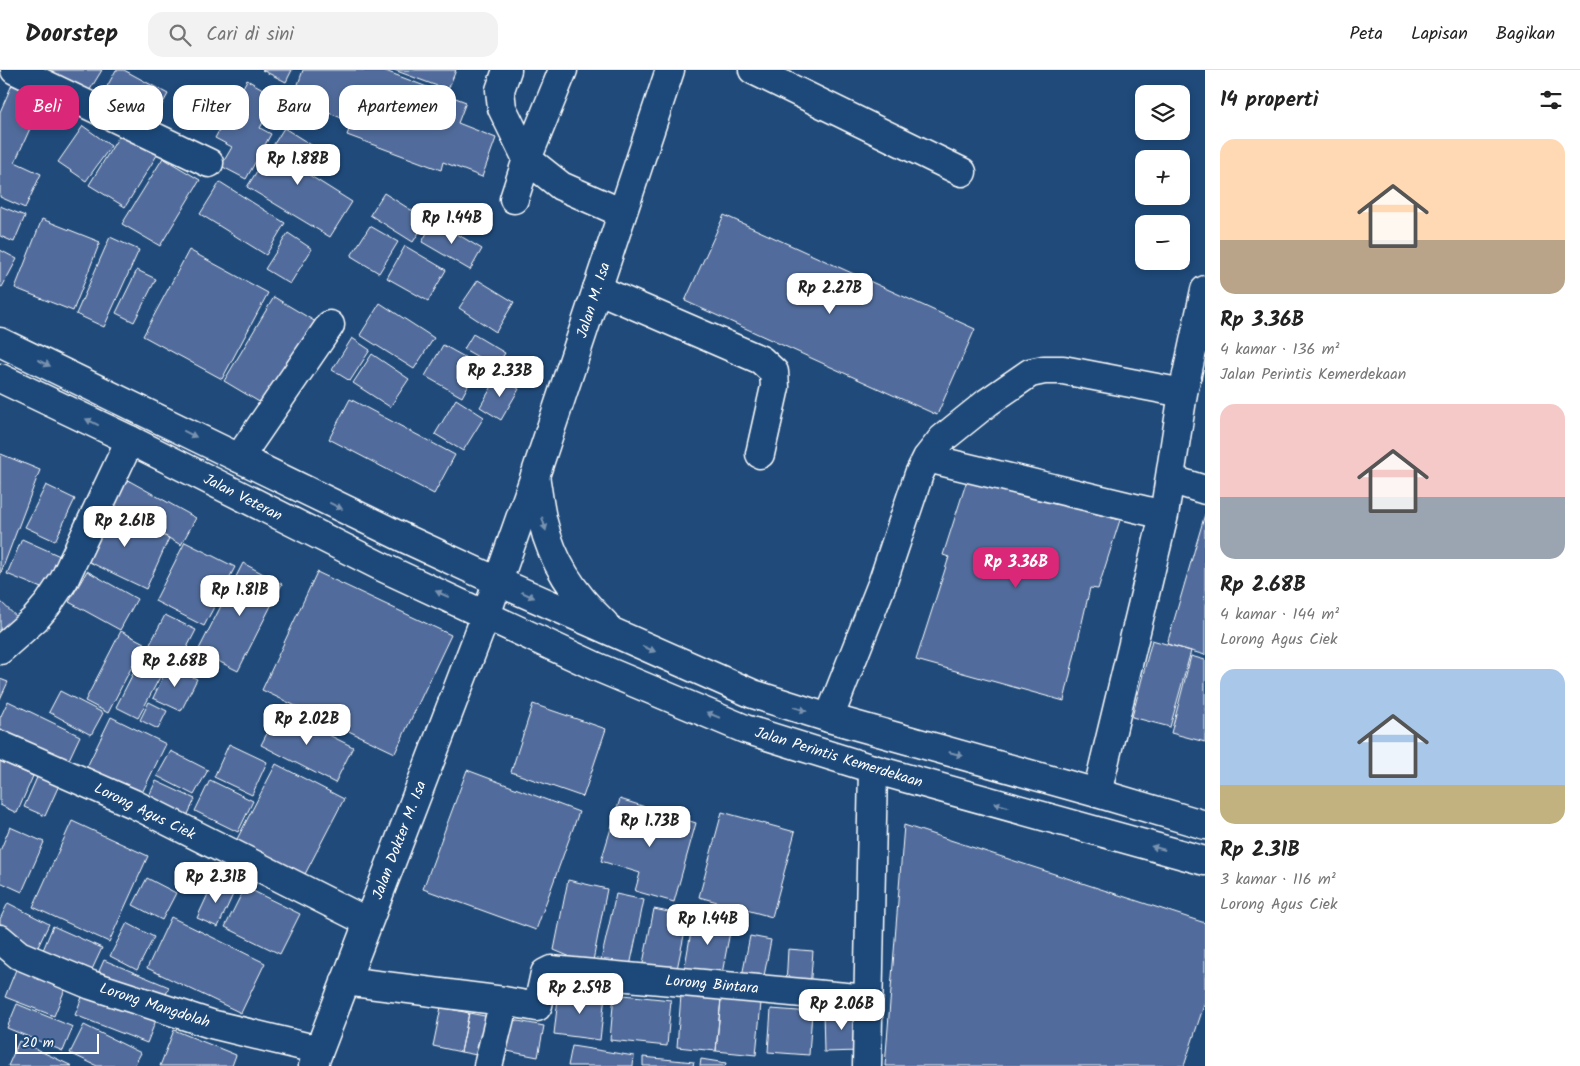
<!DOCTYPE html>
<html lang="id">
<head>
<meta charset="utf-8">
<style>
	:root { --surface:#fff; --page:#f2f2f2; --text:#222; --muted:#767676; --line:#e0e0e0; --accent:#db2777 }
	body { margin:0; font-family:Kalam,sans-serif; background:var(--page); color:var(--text); height:100vh; display:flex; flex-direction:column; font-size:19px; white-space:nowrap }
	* { box-sizing:border-box; margin:0 }
	p { font-size:16px; color:var(--muted) }
	.icon { flex:none; width:28px; height:28px; fill:none; stroke:currentColor; stroke-width:2; stroke-linecap:round; stroke-linejoin:round }
	.map { position:relative; flex:1; overflow:hidden }
	.panel { display:flex; flex-direction:column; background:var(--surface); width:375px }
	.panel>* { flex:none }
	.top-card { position:absolute; left:15px; top:15px; width:475px; height:45px; display:flex; gap:10px }
	.fabs { position:absolute; left:1135px; top:15px; display:grid; gap:10px }
	.fabs a { display:grid; place-items:center; width:55px; height:55px; border-radius:10px; background:var(--surface); box-shadow:0 2px 8px #0003; font-size:25px }
	.scale { position:absolute; left:15px; bottom:12px; width:84px; box-sizing:border-box; padding-left:5px; border:2px solid #fff; border-top:0; font-size:14px; line-height:18px; white-space:nowrap; color:#fff; -webkit-text-stroke:4px #1f4a7a; paint-order:stroke }
	.price { position:absolute; translate:-50% -42px; padding:0 11px; border-radius:10px; background:#fff; color:#222; font-size:16px; line-height:32px; filter:drop-shadow(0 1px 2px #0008) }
	.price::after { content:''; position:absolute; left:50%; top:30px; width:15px; height:11px; margin-left:-8px; background:inherit; clip-path:polygon(0 0,100% 0,50% 100%) }
	.price.on { background:var(--accent); color:#fff }
	ul { padding:0; list-style:none }
	li { display:grid; align-content:center; gap:10px; height:265px; padding:0 15px }
	li span { display:grid; place-items:center; height:155px; border-radius:15px; color:#555 }
	li>.icon { margin-inline-start:auto }
	span .icon { width:90px; height:90px; fill:#fffc; stroke-width:1 }
	li b { font-size:21px }
	h2 { display:flex; justify-content:space-between; align-items:center; height:60px; padding:0 15px; font-size:21px }
	.tag { padding:0 18px; border-radius:15px; background:var(--surface); box-shadow:0 2px 8px #0003; font-size:18px; line-height:45px }
	.tag.on { background:var(--accent); color:#fff }
	header { display:flex; align-items:center; gap:30px; box-sizing:border-box; height:70px; padding:0 25px; background:var(--surface); border-bottom:1px solid var(--line) }
	header strong { font-size:24px }
	nav { display:flex; gap:28px; margin-inline-start:auto; font-size:18px }
	.search { width:350px; height:45px; background:var(--page); display:flex; align-items:center; gap:12px; box-sizing:border-box; padding:0 18px; border-radius:15px; color:var(--muted); font-size:19px }
	main { display:flex; flex:1; min-height:0 }
	.map>svg:first-child { display:block }
	.building { fill:#516c9c; stroke:#fff }
	.lines { fill:none; stroke-linecap:round; stroke-linejoin:round }
	.minor-casing { stroke:#fff; stroke-width:31 }
	.major-casing { stroke:#fff; stroke-width:31 }
	.highway-casing { stroke:#fff; stroke-width:31 }
	.minor { stroke:#1f4a7a; stroke-width:28 }
	.major { stroke:#1f4a7a; stroke-width:28 }
	.highway { stroke:#1f4a7a; stroke-width:28 }
	.oneway { fill:#7992af }
	.labels { text-anchor:middle; stroke-width:5; stroke-linejoin:round; paint-order:stroke }
	.street-label { font-size:15px; fill:#fff; stroke:#1f4a7a }
</style>
</head>
<body>
<header>
<strong>Doorstep</strong>
<div class="search"><svg class="icon" aria-label="search" viewBox="0 0 24 24"><circle cx="10" cy="10" r="6"/><path d="M15 15l6 6"/></svg>Cari di sini</div>
<nav><a>Peta</a><a>Lapisan</a><a>Bagikan</a></nav>
</header>
<main>
<div class="map">
<svg width="1205" height="996" viewBox="0 0 1205 996">
	<rect width="100%" height="100%" fill="#1f4a7a"/>
	<filter id="ink" filterUnits="userSpaceOnUse"><feTurbulence type="fractalNoise" baseFrequency=".02" numOctaves="2"/><feDisplacementMap in="SourceGraphic" scale="10" xChannelSelector="R" yChannelSelector="G"/><feConvolveMatrix kernelMatrix="1 2 1 2 8 2 1 2 1" color-interpolation-filters="sRGB"/></filter>
	<g filter="url(#ink)">
		<path class="building" d="M 48,0 L 102,0 L 88,23 Z
			M 116,0 L 124,0 L 168,24 L 153,51 L 103,24 Z
			M 262,0 L 292,0 L 286,12 Z
			M 303,0 L 383,0 L 466,32 L 458,53 L 496,68 L 482,107 L 443,92 L 441,100 L 347,65 L 352,52 L 293,29 Z
			M 394,0 L 456,0 L 448,20 Z
			M 14,10 L 45,25 L 15,92 L 41,104 L 25,138 L 0,127 L 0,42 Z
			M 247,10 L 277,27 L 260,58 L 271,64 L 246,109 L 221,96 L 232,77 L 215,68 Z
			M 126,55 L 162,77 L 125,137 L 89,115 Z
			M 83,56 L 111,76 L 86,111 L 58,92 Z
			M 284,58 L 313,76 L 298,98 L 352,132 L 330,167 L 247,117 Z
			M 163,88 L 200,110 L 160,176 L 122,154 Z
			M 220,112 L 285,153 L 266,185 L 200,144 Z
			M 384,123 L 427,150 L 413,172 L 370,145 Z
			M 0,136 L 25,146 L 14,172 L 0,166 Z
			M 724,145 L 975,259 L 937,345 L 685,231 Z
			M 42,149 L 100,172 L 73,241 L 15,218 Z
			M 434,150 L 482,179 L 470,200 L 422,172 Z
			M 370,156 L 398,172 L 379,203 L 351,186 Z
			M 288,163 L 312,179 L 290,214 L 265,199 Z
			M 110,167 L 139,180 L 104,257 L 76,244 Z
			M 405,176 L 446,200 L 428,231 L 387,208 Z
			M 0,180 L 17,189 L 2,217 L 0,216 Z
			M 189,180 L 268,223 L 222,309 L 143,266 Z
			M 137,200 L 156,209 L 134,252 L 116,243 Z
			M 478,210 L 514,232 L 496,262 L 459,238 Z
			M 274,227 L 321,255 L 271,339 L 224,311 Z
			M 380,233 L 434,268 L 414,299 L 360,265 Z
			M 473,264 L 505,283 L 496,297 L 464,279 Z
			M 352,268 L 370,280 L 350,311 L 332,300 Z
			M 443,275 L 479,295 L 462,327 L 425,306 Z
			M 372,284 L 409,309 L 390,337 L 353,313 Z
			M 498,306 L 519,319 L 501,350 L 480,337 Z
			M 350,329 L 455,385 L 434,424 L 329,369 Z
			M 456,329 L 484,347 L 463,381 L 435,364 Z
			M 1,384 L 40,400 L 0,505 L 0,387 Z
			M 124,408 L 196,448 L 181,475 L 109,435 Z
			M 967,410 L 1120,450 L 1098,519 L 1090,518 L 1064,631 L 916,590 L 949,487 L 943,485 Z
			M 46,415 L 75,429 L 55,471 L 25,457 Z
			M 104,438 L 169,468 L 146,519 L 81,488 Z
			M 1205,444 L 1205,585 L 1167,574 Z
			M 22,469 L 60,486 L 46,520 L 7,504 Z
			M 185,472 L 235,497 L 204,556 L 155,531 Z
			M 243,493 L 282,514 L 238,601 L 198,581 Z
			M 87,501 L 137,529 L 120,560 L 69,532 Z
			M 317,502 L 451,565 L 395,683 L 262,620 Z
			M 0,531 L 22,552 L 0,576 Z
			M 165,545 L 196,560 L 179,593 L 148,578 Z
			M 121,561 L 144,573 L 108,643 L 85,631 Z
			M 1152,570 L 1191,581 L 1170,657 L 1132,647 Z
			M 145,580 L 168,592 L 138,648 L 116,637 Z
			M 1191,586 L 1205,590 L 1205,672 L 1171,663 Z
			M 169,595 L 197,609 L 181,641 L 153,628 Z
			M 0,609 L 8,612 L 0,629 Z
			M 60,621 L 103,643 L 91,665 L 49,642 Z
			M 8,631 L 80,666 L 65,698 L 0,668 L 0,648 Z
			M 149,632 L 167,641 L 158,659 L 140,650 Z
			M 533,634 L 606,659 L 583,727 L 511,702 Z
			M 279,640 L 353,677 L 335,713 L 261,675 Z
			M 111,647 L 166,674 L 140,727 L 85,701 Z
			M 229,674 L 267,692 L 252,725 L 214,707 Z
			M 171,681 L 208,700 L 194,725 L 157,706 Z
			M 0,691 L 33,706 L 17,743 L 0,735 Z
			M 276,694 L 344,729 L 304,806 L 236,771 Z
			M 467,700 L 579,742 L 536,860 L 423,819 Z
			M 39,703 L 60,713 L 45,746 L 24,737 Z
			M 210,710 L 253,731 L 238,762 L 195,741 Z
			M 156,711 L 195,729 L 183,755 L 144,736 Z
			M 620,729 L 696,753 L 674,832 L 635,821 L 640,803 L 601,791 Z
			M 722,742 L 795,762 L 772,847 L 699,827 Z
			M 72,751 L 148,786 L 109,872 L 33,837 Z
			M 904,755 L 1205,853 L 1205,932 L 1184,996 L 885,996 Z
			M 10,757 L 44,772 L 22,822 L 0,812 L 0,781 Z
			M 147,808 L 176,823 L 162,850 L 133,835 Z
			M 568,810 L 607,819 L 592,896 L 554,880 Z
			M 214,811 L 235,820 L 218,857 L 197,848 Z
			M 245,817 L 300,844 L 280,884 L 225,857 Z
			M 616,824 L 644,830 L 630,896 L 601,890 Z
			M 8,833 L 49,854 L 36,881 L 0,862 L 0,849 Z
			M 654,839 L 688,846 L 676,904 L 642,898 Z
			M 695,839 L 733,846 L 720,914 L 683,907 Z
			M 171,847 L 265,893 L 241,943 L 147,898 Z
			M 127,853 L 154,867 L 137,900 L 110,886 Z
			M 53,856 L 102,878 L 89,906 L 41,885 Z
			M 750,866 L 771,870 L 763,911 L 742,906 Z
			M 788,879 L 813,881 L 810,919 L 786,916 Z
			M 104,890 L 169,917 L 162,935 L 96,908 Z
			M 19,892 L 68,912 L 54,946 L 5,927 Z
			M 86,917 L 158,945 L 147,973 L 75,945 Z
			M 559,920 L 605,926 L 600,970 L 554,964 Z
			M 614,924 L 671,930 L 667,976 L 610,970 Z
			M 681,925 L 721,929 L 716,981 L 677,977 Z
			M 721,929 L 761,933 L 756,985 L 716,981 Z
			M 17,934 L 73,957 L 63,981 L 7,958 Z
			M 441,937 L 469,943 L 461,982 L 433,976 Z
			M 771,939 L 812,942 L 809,985 L 768,982 Z
			M 859,939 L 861,981 L 824,982 L 823,940 Z
			M 469,943 L 495,948 L 487,987 L 461,982 Z
			M 513,950 L 544,956 L 538,987 L 507,981 Z
			M 84,955 L 141,983 L 134,996 L 97,996 L 70,983 Z
			M 174,960 L 236,985 L 232,996 L 160,996 Z
			M 19,971 L 72,996 L 8,996 Z
			M 572,976 L 634,986 L 633,996 L 568,996 Z
			M 643,987 L 694,992 L 693,996 L 643,996 Z
			M 701,989 L 726,993 L 725,996 L 700,996 Z"/>
		<g class="lines">
			<defs>
				<path id="minor" d="M 15,0 L 209,93
					M 507,0 L 500,20 L 502,38 L 527,89 L 561,116 L 622,143
					M 753,0 L 962,102
					M 514,129 L 527,89 L 563,0
					M 597,219 L 761,290 L 774,302 L 775,317 L 760,384
					M 239,388 L 330,255
					M 927,388 L 1164,445
					M 1170,409 L 1205,420
					M 0,580 L 35,549 L 48,534 L 64,510 L 130,370
					M 829,648 L 882,514 L 919,404 L 927,388 L 942,369 L 988,332 L 1030,303 L 1044,300 L 1063,300 L 1183,323
					M 0,675 L 134,734 L 368,852
					M 1097,723 L 1164,445 L 1183,323 L 1205,220
					M 0,869 L 19,885 L 91,915 L 211,954 L 319,980
					M 345,911 L 504,931 L 537,937 L 538,935 L 545,903 L 551,900 L 868,929
					M 313,996 L 486,545
					M 488,996 L 504,931
					M 867,996 L 873,699"/>
				<path id="major" d="M 486,545 L 535,406 L 670,0"/>
				<path id="highway" d="M 0,272 L 404,468 L 499,512 L 753,624 L 829,648 L 1097,723 L 1205,755
					M 0,308 L 130,370 L 382,497 L 597,597 L 745,659 L 873,699 L 1205,791
					M 535,406 C 538,421 539,437 543,452 C 552,491 575,526 604,553"/>
			</defs>
			<use href="#minor" class="minor-casing"/>
			<use href="#major" class="major-casing"/>
			<use href="#highway" class="highway-casing"/>
			<use href="#minor" class="minor"/>
			<use href="#major" class="major"/>
			<use href="#highway" class="highway"/>
		</g>
		<defs><path id="oneway-solid" d="M-6-.8H1V-3.2L6.5 0L1 3.2V.8H-6Z" transform="scale(1.25)"/></defs>
		<g class="oneway">
			<use href="#oneway-solid" transform="translate(44 293) rotate(26)"/>
			<use href="#oneway-solid" transform="translate(92 352) rotate(-154)"/>
			<use href="#oneway-solid" transform="translate(190 364) rotate(26)"/>
			<use href="#oneway-solid" transform="translate(336 436) rotate(26)"/>
			<use href="#oneway-solid" transform="translate(544 454) rotate(74)"/>
			<use href="#oneway-solid" transform="translate(442 524) rotate(-155)"/>
			<use href="#oneway-solid" transform="translate(528 525) rotate(24)"/>
			<use href="#oneway-solid" transform="translate(649 579) rotate(24)"/>
			<use href="#oneway-solid" transform="translate(800 639) rotate(18)"/>
			<use href="#oneway-solid" transform="translate(713 645) rotate(-157)"/>
			<use href="#oneway-solid" transform="translate(956 684) rotate(15)"/>
			<use href="#oneway-solid" transform="translate(1001 735) rotate(-165)"/>
			<use href="#oneway-solid" transform="translate(1158 778) rotate(-165)"/>
		</g>
	</g>
	<g class="labels">
		<g class="street-label">
			<text transform="translate(593 230) rotate(-72)" y="5">Jalan M. Isa</text>
			<text transform="translate(243 427) rotate(27)" y="5">Jalan Veteran</text>
			<text transform="translate(839 687) rotate(17)" y="5">Jalan Perintis Kemerdekaan</text>
			<text transform="translate(145 741) rotate(26)" y="5">Lorong Agus Ciek</text>
			<text transform="translate(399 770) rotate(-69)" y="5">Jalan Dokter M. Isa</text>
			<text transform="translate(712 914) rotate(5)" y="5">Lorong Bintara</text>
			<text transform="translate(155 935) rotate(18)" y="5">Lorong Mangdolah</text>
		</g>
	</g>
</svg>
<div class="fabs">
<a><svg class="icon" aria-label="layers" viewBox="0 0 24 24"><path d="M12 4l9 5-9 5-9-5zM3 14l9 5 9-5"/></svg></a>
<a>+</a>
<a>−</a>
</div>
<div class="scale">20 m</div>
<b class="price" style="left:298px;top:116px">Rp 1.88B</b>
<b class="price" style="left:452px;top:175px">Rp 1.44B</b>
<b class="price" style="left:830px;top:245px">Rp 2.27B</b>
<b class="price" style="left:500px;top:328px">Rp 2.33B</b>
<b class="price" style="left:125px;top:478px">Rp 2.61B</b>
<b class="price on" style="left:1016px;top:519px">Rp 3.36B</b>
<b class="price" style="left:240px;top:547px">Rp 1.81B</b>
<b class="price" style="left:175px;top:618px">Rp 2.68B</b>
<b class="price" style="left:307px;top:676px">Rp 2.02B</b>
<b class="price" style="left:650px;top:778px">Rp 1.73B</b>
<b class="price" style="left:216px;top:834px">Rp 2.31B</b>
<b class="price" style="left:708px;top:876px">Rp 1.44B</b>
<b class="price" style="left:580px;top:945px">Rp 2.59B</b>
<b class="price" style="left:842px;top:961px">Rp 2.06B</b>
<div class="top-card">
<a class="tag on">Beli</a>
<a class="tag">Sewa</a>
<a class="tag">Filter</a>
<a class="tag">Baru</a>
<a class="tag">Apartemen</a>
</div>
</div>
<section class="panel">
<h2>14 properti<svg class="icon" aria-label="filters" viewBox="0 0 24 24"><path d="M4 7h16M4 17h16"/><circle cx="9" cy="7" r="2"/><circle cx="15" cy="17" r="2"/></svg></h2>
<ul>
<li><span style="background:linear-gradient(#ffd9b3 65%,#b9a48a 0)"><svg class="icon" aria-label="home" viewBox="0 0 24 24"><path d="M3 11l9-7 9 7M6 9v11h12V9"/></svg></span><div><b>Rp 3.36B</b><p>4 kamar · 136 m²</p><p>Jalan Perintis Kemerdekaan</p></div></li>
<li><span style="background:linear-gradient(#f6c9c9 60%,#9aa5b1 0)"><svg class="icon" aria-label="home" viewBox="0 0 24 24"><path d="M3 11l9-7 9 7M6 9v11h12V9"/></svg></span><div><b>Rp 2.68B</b><p>4 kamar · 144 m²</p><p>Lorong Agus Ciek</p></div></li>
<li><span style="background:linear-gradient(#a9c7e8 75%,#c2b280 0)"><svg class="icon" aria-label="home" viewBox="0 0 24 24"><path d="M3 11l9-7 9 7M6 9v11h12V9"/></svg></span><div><b>Rp 2.31B</b><p>3 kamar · 116 m²</p><p>Lorong Agus Ciek</p></div></li>
</ul>
</section>
</main>
</body>
</html>
